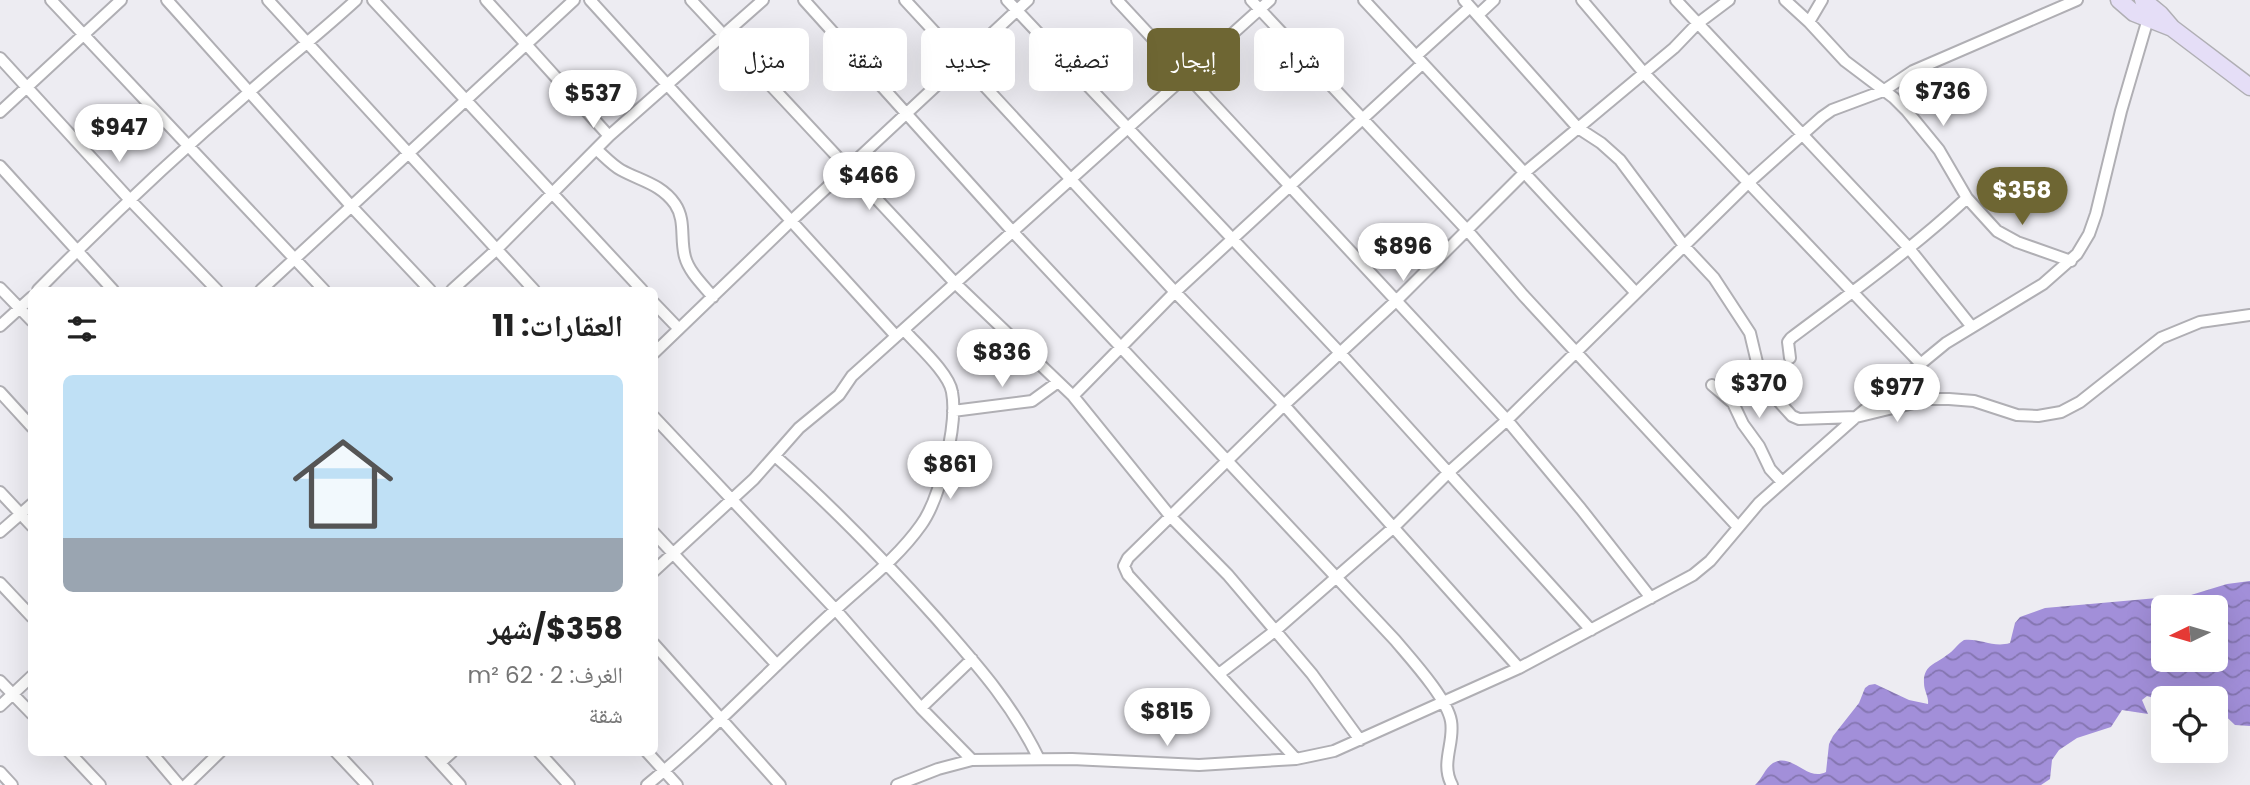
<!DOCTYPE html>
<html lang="ar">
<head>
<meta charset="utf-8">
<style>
	:root { --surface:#fff; --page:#f6f6f6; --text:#222; --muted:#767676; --accent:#6e6633 }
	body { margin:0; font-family:Poppins,"Noto Naskh Arabic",sans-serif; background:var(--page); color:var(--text); direction:rtl; height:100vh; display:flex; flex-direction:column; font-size:26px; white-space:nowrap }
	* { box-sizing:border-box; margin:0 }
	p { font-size:23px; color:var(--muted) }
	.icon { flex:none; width:38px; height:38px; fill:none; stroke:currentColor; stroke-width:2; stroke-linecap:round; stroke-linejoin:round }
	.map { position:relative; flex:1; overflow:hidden; direction:ltr }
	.side { position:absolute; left:28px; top:287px; width:630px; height:469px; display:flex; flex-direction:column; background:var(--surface); border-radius:10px; box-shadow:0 7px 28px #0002; direction:rtl }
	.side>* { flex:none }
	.hud { position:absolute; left:679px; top:28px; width:665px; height:63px; direction:rtl; display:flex; gap:14px }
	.needle { width:46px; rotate:265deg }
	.controls { position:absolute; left:2151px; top:595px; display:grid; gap:14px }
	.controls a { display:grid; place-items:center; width:77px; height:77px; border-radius:10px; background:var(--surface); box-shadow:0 7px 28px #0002; font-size:35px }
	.price { position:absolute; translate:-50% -60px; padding:0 16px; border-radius:24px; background:#fff; color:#222; font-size:23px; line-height:46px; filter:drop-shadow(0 2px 4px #0008) }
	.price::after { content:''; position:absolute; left:50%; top:42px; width:21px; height:16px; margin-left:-10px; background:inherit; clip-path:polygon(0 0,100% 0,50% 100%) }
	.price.active { background:var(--accent); color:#fff }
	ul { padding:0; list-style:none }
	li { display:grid; align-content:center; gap:14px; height:371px; padding:0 35px }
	li span { display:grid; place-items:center; height:217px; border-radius:10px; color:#555 }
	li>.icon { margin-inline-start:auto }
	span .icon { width:126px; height:126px; fill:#fffc; stroke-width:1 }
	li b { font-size:30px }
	h2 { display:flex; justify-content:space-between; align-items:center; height:84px; padding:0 35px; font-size:30px }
	.pill { padding:0 24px; border-radius:10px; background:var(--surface); box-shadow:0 7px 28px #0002; font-size:24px; line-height:63px }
	.pill.active { background:var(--accent); color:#fff }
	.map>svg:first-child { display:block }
	.water { fill:url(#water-waves); fill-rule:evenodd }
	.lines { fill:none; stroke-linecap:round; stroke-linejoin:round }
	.street-casing { stroke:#b0afb4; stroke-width:14 }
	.secondary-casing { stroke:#b0afb4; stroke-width:19 }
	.street { stroke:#fff; stroke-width:10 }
	.secondary { stroke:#e5def7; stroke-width:16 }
</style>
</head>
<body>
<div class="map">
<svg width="2250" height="785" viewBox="0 0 2250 785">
	<defs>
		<pattern id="water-waves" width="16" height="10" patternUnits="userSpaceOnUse" patternTransform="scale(1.75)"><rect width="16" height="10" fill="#a28fd9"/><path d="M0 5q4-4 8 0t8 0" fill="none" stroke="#8475b0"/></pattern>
	</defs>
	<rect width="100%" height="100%" fill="#edecf2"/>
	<path class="water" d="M 2250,581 L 2250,726 L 2235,725 L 2216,707 L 2216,698 L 2163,698 L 2163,701 L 2147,696 L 2142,700 L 2148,714 L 2122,710 L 2111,727 L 2077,738 L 2059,750 L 2052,760 L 2050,779 L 2041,785 L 1755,785 C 1762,779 1765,768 1773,763 C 1792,752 1807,782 1826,772 L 1829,744 L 1833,736 L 1859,703 L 1865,688 L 1869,685 L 1875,684 L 1909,700 L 1928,704 C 1929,697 1924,691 1924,683 C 1923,665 1936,664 1947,655 C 1954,651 1957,644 1964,640 C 1980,638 1993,648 2010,643 L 2015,623 L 2020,617 L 2045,608 L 2191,595 L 2227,584 ZM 2163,607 L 2216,607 L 2216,660 L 2163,660 Z"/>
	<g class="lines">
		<defs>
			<path id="street" d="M 51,0 L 324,290
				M 167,0 L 352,207 L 430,290
				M 268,0 L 534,290
				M 373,0 L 642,290
				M 486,0 L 609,136
				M 590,0 L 896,336
				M 691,0 L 956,284 L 1073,396 L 1171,517 L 1228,575 L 1312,674 L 1360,740
				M 804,0 L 1013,232 L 1395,640 C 1410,658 1447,698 1451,721 C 1455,743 1440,763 1452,785
				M 905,0 L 1175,292 L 1284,405 L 1519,668
				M 1007,0 L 1341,354 L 1591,630
				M 1117,0 L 1507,420 L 1581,509 L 1651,598
				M 1251,0 L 1467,230 L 1523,295 L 1738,527
				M 1364,0 L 1636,293
				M 1464,0 L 1578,128 L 1601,143 L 1620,160 L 1685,247 L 1714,278 L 1750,333 L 1760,375 L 1765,386 L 1792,416 L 1799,419 L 1856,417 L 1930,399 L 1949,399 L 1974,401 L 2017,415 L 2038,416 L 2061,412 L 2080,402 L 2161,338 L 2200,322 L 2250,315
				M 1582,0 L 1644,73 L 1921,364
				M 1676,0 L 1908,247 L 1972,327
				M 1785,0 L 1809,22 L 1845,61 L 1894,98 L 1907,111 L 1939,150 L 1967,198 L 1997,231 L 2017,242 L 2071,261
				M 1478,15 L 1494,0
				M 1809,22 L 1822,0
				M 1416,56 L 1470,7
				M 0,58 L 130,200 L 217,290
				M 0,112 L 121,0
				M 596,149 C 604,156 612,165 621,170 C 641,181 661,184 675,204 C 686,220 680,239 685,257 C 689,272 703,285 713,297
				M 0,166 L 113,290
				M 0,288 L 32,321
				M 38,290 C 105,222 175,156 247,94 C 283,62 320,33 356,0
				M 261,290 L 574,0
				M 452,290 L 496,250 L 609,136 L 763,0
				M 654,303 L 679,329
				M 0,326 L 32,297
				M 654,353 L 790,222 L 1028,0
				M 1790,358 L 1788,342 L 1791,338 C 1851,293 1912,249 1967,198
				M 1911,372 L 1930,399
				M 1712,385 L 1733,403 L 1743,424 L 1759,446 L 1770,469 L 1782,482
				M 0,392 L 32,427
				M 1073,396 L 1175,292 L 1422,64
				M 953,411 L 1032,401 L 1058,382
				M 654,417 L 835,609 L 921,708 L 972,760
				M 775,456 C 832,506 885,561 936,618 C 977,665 1011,702 1039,759
				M 0,492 L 32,526
				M 0,532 L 32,504
				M 654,533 L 777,665
				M 654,571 L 754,479 L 799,428 L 839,395 L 852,376 L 1270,0
				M 0,583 L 32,617
				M 654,644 L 780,785
				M 1219,674 L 1276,630 L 1394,527 L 1449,472 L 1507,420 L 1747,184 L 1822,117 L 1832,110 L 1883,91 L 1913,71 L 2077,0
				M 0,681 L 32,714
				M 0,706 L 32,676
				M 921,708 L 972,659
				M 69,752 L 100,785
				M 151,752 L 179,785
				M 336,752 L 367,785
				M 430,752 L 460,785
				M 539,752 L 569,785
				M 647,752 L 677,785
				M 1296,759 L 1128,575 L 1124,566 L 1128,558 L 1284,405 L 1397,300 L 1523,174 L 1674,48 L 1697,24 L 1729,0
				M 440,763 L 452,752
				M 0,772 L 12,785
				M 186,785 L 220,752
				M 647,785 C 713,731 771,668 834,611 C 864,583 897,559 921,525 C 940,499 958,424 952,392 C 949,373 917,345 904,330
				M 897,785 L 938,769 L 972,760 L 1072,759 L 1199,765 L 1296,759 L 1334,751 L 1519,668 L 1693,575 L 1710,561 L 1759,503 L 1856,417 L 1946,343 L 2043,284 L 2077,254 L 2089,234 L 2096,214 L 2121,111 L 2150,12"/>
			<path id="secondary" d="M 2119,0 L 2134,13 L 2172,28
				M 2143,0 L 2160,14 L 2172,28 L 2250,87"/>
		</defs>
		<use href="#street" class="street-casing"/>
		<use href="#secondary" class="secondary-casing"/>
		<use href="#street" class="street"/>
		<use href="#secondary" class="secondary"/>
	</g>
</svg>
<div class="controls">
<a><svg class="needle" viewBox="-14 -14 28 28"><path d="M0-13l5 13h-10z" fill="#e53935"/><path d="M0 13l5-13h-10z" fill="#767676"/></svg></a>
<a><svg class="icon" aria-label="locate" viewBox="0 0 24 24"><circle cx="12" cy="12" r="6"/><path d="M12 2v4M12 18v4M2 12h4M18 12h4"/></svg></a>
</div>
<b class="price" style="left:1943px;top:128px">$736</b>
<b class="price" style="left:593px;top:130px">$537</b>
<b class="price" style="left:119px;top:164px">$947</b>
<b class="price" style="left:869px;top:212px">$466</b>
<b class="price active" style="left:2022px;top:227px">$358</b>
<b class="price" style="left:1403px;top:283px">$896</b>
<b class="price" style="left:1002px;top:389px">$836</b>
<b class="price" style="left:1759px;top:420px">$370</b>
<b class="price" style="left:1897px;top:424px">$977</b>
<b class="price" style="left:950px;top:501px">$861</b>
<b class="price" style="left:1167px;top:748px">$815</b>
<div class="hud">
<a class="pill">شراء</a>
<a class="pill active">إيجار</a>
<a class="pill">تصفية</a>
<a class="pill">جديد</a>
<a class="pill">شقة</a>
<a class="pill">منزل</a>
</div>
<section class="side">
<h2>العقارات: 11<svg class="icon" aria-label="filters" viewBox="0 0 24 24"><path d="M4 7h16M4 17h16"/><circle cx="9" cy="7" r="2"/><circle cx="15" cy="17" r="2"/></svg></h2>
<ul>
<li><span style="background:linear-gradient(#bfe0f5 75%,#9aa5b1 0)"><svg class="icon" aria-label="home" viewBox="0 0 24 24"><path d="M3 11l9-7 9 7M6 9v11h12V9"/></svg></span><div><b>$358/شهر</b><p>الغرف: 2 · 62 m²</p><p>شقة</p></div></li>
</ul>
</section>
</div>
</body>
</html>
